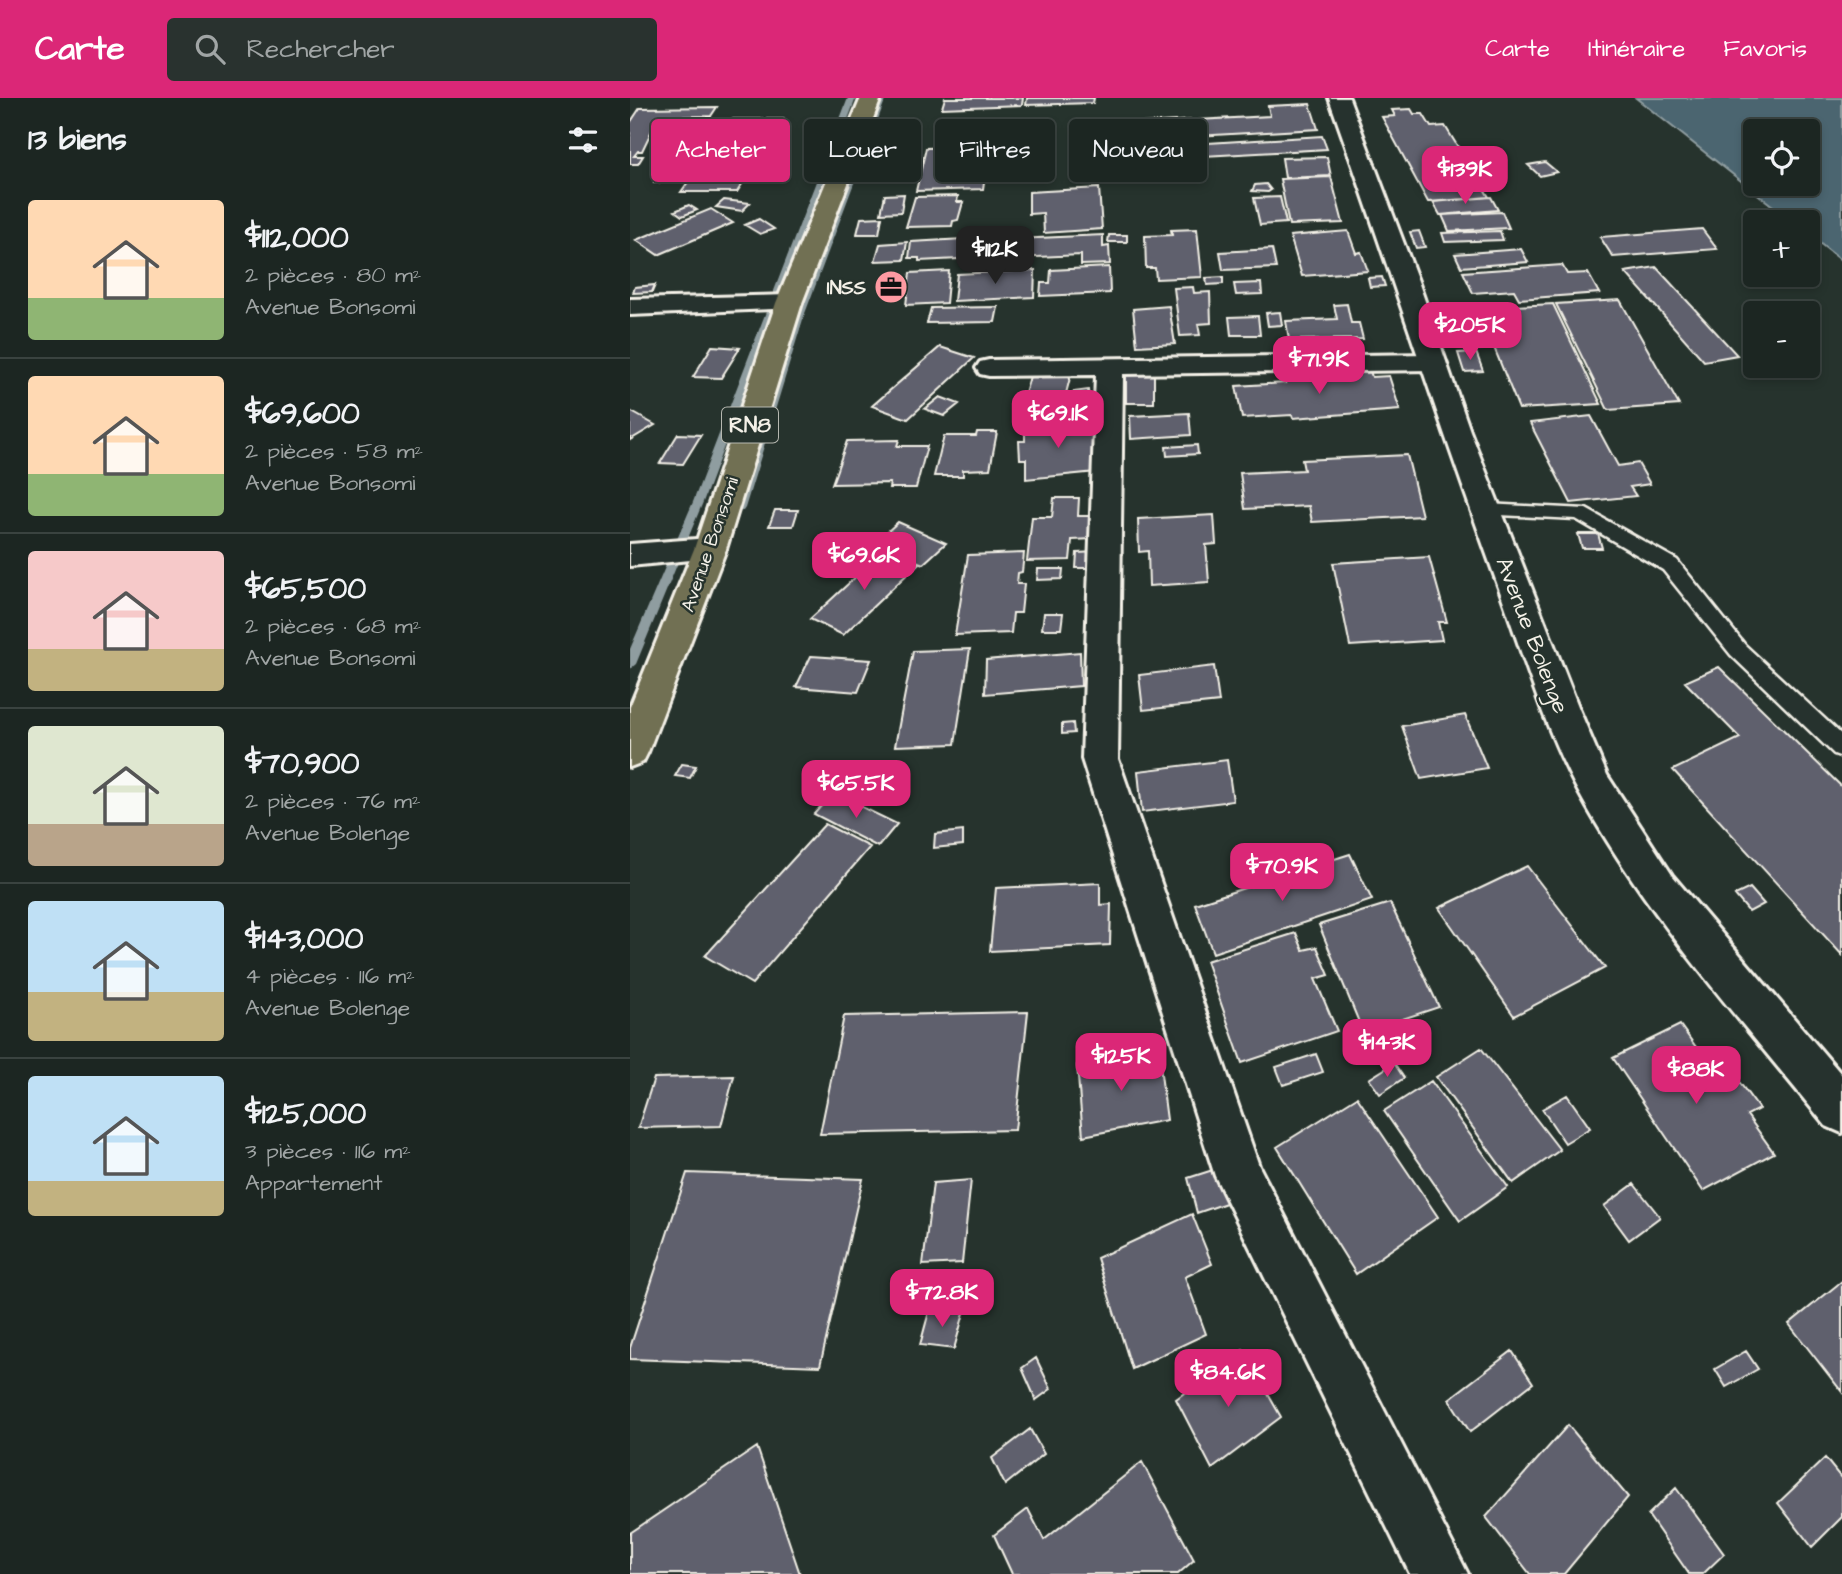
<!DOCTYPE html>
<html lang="fr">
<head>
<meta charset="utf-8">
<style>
	:root { --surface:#1c2622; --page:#29322f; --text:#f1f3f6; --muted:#a0a5a5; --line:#3a4340; --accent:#db2777 }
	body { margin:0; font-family:"Architects Daughter",sans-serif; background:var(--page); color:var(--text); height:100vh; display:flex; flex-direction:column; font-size:26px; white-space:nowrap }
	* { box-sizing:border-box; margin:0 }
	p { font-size:23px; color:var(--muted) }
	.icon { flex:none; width:38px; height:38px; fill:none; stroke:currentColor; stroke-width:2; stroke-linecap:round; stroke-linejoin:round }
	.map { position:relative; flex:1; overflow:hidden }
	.drawer { display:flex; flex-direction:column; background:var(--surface); width:630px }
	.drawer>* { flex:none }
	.banner { position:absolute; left:21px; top:21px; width:665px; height:63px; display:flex; gap:14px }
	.fabs { position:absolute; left:1113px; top:21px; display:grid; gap:14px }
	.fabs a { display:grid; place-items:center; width:77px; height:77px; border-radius:7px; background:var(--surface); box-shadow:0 4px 10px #0003,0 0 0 2px var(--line); font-size:35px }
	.price { position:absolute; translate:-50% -60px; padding:0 16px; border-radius:14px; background:var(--accent); color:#fff; font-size:23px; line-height:46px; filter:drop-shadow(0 2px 4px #0008) }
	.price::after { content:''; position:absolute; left:50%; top:42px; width:21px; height:16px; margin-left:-10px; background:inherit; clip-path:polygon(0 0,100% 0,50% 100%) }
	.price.current { background:#222; color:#fff }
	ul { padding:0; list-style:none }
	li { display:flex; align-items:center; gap:21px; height:175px; padding:0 28px }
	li+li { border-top:2px solid var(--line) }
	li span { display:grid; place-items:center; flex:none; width:196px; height:140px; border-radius:7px; color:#555 }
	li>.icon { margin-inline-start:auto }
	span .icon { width:84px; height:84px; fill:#fffc; stroke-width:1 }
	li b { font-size:30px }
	h2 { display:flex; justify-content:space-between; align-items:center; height:84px; padding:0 28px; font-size:30px }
	.chip { padding:0 24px; border-radius:7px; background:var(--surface); box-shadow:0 4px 10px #0003,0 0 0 2px var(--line); font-size:24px; line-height:63px }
	.chip.current { background:var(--accent); color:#fff }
	header { display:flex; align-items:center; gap:42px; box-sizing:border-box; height:98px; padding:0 35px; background:var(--accent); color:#fff }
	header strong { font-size:33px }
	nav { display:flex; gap:38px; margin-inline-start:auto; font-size:24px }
	.search { width:490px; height:63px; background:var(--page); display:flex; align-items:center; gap:18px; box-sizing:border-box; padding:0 24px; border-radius:7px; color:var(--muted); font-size:26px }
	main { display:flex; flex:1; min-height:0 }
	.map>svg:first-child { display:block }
	.water { fill:#4b6570; stroke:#8f9da0; stroke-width:2; fill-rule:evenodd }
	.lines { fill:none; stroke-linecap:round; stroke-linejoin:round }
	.stream { fill:#8f9da0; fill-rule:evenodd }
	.building { fill:#5e606d; stroke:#f4f1e8; stroke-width:2 }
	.service-casing { stroke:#f4f1e8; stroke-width:5 }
	.minor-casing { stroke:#f4f1e8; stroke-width:6 }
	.tertiary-casing { stroke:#f4f1e8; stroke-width:6 }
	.primary-casing { stroke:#f4f1e8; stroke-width:6 }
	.service { fill:#26332d; fill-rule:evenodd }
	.minor { fill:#26332d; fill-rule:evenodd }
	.tertiary { fill:#26332d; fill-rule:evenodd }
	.primary { fill:#716f52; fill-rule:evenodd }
	.labels { text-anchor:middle; stroke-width:5; stroke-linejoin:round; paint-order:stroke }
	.far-poi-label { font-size:19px; font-weight:bold; fill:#f4f1e8; stroke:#26332d; text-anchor:end }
	.far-street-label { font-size:19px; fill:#f4f1e8; stroke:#26332d }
	.shield { fill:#26332d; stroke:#b6b8b0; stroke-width:2 }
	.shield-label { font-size:21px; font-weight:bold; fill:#f4f1e8 }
	.street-label { font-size:23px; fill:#f4f1e8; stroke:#26332d }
</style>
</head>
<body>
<header>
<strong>Carte</strong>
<div class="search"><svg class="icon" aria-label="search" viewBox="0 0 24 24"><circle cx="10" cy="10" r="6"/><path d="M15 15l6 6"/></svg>Rechercher</div>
<nav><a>Carte</a><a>Itinéraire</a><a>Favoris</a></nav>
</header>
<main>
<section class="drawer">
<h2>13 biens<svg class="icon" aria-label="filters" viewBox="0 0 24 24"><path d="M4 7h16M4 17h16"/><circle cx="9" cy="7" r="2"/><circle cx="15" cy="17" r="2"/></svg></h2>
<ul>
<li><span style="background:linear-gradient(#ffd9b3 70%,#8fb573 0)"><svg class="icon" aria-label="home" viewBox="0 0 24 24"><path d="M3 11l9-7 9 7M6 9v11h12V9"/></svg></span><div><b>$112,000</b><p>2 pièces · 80 m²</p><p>Avenue Bonsomi</p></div></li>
<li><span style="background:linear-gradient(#ffd9b3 70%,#8fb573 0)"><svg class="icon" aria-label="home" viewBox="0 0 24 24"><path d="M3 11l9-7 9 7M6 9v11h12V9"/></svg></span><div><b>$69,600</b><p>2 pièces · 58 m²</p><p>Avenue Bonsomi</p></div></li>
<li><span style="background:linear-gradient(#f6c9c9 70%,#c2b280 0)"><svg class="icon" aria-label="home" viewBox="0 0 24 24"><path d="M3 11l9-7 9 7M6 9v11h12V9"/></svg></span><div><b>$65,500</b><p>2 pièces · 68 m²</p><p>Avenue Bonsomi</p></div></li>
<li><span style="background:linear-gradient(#dfe7d0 70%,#b9a48a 0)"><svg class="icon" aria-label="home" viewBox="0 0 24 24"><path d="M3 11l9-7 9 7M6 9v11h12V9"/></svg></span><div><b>$70,900</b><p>2 pièces · 76 m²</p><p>Avenue Bolenge</p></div></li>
<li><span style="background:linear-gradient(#bfe0f5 65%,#c2b280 0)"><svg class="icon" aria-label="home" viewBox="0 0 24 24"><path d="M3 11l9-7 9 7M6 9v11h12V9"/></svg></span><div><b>$143,000</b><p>4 pièces · 116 m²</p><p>Avenue Bolenge</p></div></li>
<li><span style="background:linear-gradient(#bfe0f5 75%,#c2b280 0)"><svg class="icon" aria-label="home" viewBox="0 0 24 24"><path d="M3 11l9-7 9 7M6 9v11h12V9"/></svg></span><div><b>$125,000</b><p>3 pièces · 116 m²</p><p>Appartement</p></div></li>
</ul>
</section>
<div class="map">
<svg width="1212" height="1476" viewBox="0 0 1212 1476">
	<rect width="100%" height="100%" fill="#26332d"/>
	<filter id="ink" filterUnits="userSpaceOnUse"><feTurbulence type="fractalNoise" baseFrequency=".0143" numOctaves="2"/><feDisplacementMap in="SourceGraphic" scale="14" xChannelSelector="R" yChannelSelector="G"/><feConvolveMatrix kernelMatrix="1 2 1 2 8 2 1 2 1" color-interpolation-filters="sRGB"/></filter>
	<g filter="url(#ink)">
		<path class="water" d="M 1006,0 L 1212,0 L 1212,163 L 1178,136 L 1178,124 L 1163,124 ZM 1125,33 L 1178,33 L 1178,86 L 1125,86 Z"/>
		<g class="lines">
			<path class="stream" d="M 218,0 L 226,0 L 73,404 L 6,566 L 0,571 L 0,551 L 63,404 Z
				M 248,0 L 256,0 L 174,218 L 115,410 L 113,413 L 105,413 L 103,410 L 164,218 Z"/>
		</g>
		<path class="building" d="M 315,0 L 393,0 L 392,7 L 312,10 Z
			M 397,0 L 464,0 L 463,5 L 396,7 Z
			M 680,6 L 688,31 L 477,43 L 476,27 L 640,18 L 638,8 Z
			M 87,9 L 81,18 L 30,19 L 28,22 L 39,22 L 34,30 L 23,30 L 12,53 L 8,53 L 4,58 L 13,58 L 8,66 L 0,66 L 0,25 L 10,10 Z
			M 781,11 L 784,16 L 793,16 L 801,29 L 815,28 L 859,99 L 798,104 L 752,19 L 765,18 L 762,12 Z
			M 103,21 L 153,21 L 132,58 L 80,59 Z
			M 692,38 L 697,51 L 483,63 L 482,51 Z
			M 359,48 L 353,91 L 286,93 L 296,50 Z
			M 697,59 L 701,78 L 655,80 L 652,60 Z
			M 915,64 L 927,74 L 910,78 L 898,67 Z
			M 65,74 L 112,75 L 107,83 L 114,83 L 107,94 L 51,94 Z
			M 40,75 L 37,84 L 24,85 L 26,76 Z
			M 701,79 L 713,125 L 659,127 L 650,81 Z
			M 636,86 L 641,92 L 638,94 L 622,93 L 625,87 Z
			M 469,90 L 472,131 L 414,135 L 413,115 L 399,116 L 399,94 Z
			M 274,96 L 271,114 L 251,115 L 255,97 Z
			M 328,98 L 327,104 L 333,104 L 328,122 L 323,123 L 322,128 L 276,129 L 285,99 Z
			M 650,99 L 656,125 L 630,127 L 624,100 Z
			M 861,99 L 868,112 L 810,117 L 803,104 Z
			M 94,102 L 120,105 L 112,113 L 86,109 Z
			M 59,107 L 67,112 L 52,118 L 45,113 Z
			M 81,111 L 103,125 L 28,157 L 6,142 Z
			M 872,114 L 879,130 L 819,133 L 812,117 Z
			M 252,119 L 249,136 L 227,136 L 231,120 Z
			M 129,121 L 144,131 L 130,136 L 115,127 Z
			M 567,131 L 572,179 L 526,181 L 525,170 L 516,170 L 515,138 L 542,137 L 541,132 Z
			M 1072,131 L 1087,151 L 983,159 L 970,139 Z
			M 718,133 L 726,155 L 731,154 L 738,173 L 672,178 L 660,138 Z
			M 789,133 L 795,149 L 786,150 L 780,134 Z
			M 870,133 L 873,142 L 815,144 L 812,135 Z
			M 473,137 L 473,149 L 479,148 L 480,166 L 451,167 L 451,157 L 385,160 L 386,141 Z
			M 479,137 L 497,137 L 497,144 L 478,144 Z
			M 351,140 L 349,160 L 289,163 L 289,160 L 279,160 L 281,144 Z
			M 277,144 L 274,162 L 245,163 L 250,146 Z
			M 642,151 L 646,170 L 593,172 L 590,154 Z
			M 891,151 L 898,164 L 831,169 L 825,156 Z
			M 932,167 L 937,176 L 958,175 L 969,195 L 889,201 L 884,192 L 843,195 L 833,174 Z
			M 479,169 L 480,195 L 410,198 L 411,185 L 420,185 L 421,172 Z
			M 1026,169 L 1107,257 L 1074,263 L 995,174 Z
			M 405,172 L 404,199 L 324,203 L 327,176 Z
			M 319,173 L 316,205 L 276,207 L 280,175 Z
			M 593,179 L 593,186 L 577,187 L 576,180 Z
			M 752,179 L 755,188 L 740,189 L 738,180 Z
			M 631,185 L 632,196 L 606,197 L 604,186 Z
			M 25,187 L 22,194 L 3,195 L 5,189 Z
			M 563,189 L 564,195 L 580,194 L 581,225 L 568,226 L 570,237 L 550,238 L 544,190 Z
			M 990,202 L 1049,307 L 978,312 L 926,206 Z
			M 717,206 L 721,225 L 729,225 L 733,241 L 659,242 L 656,223 L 707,221 L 704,207 Z
			M 923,206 L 971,306 L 889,311 L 848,210 Z
			M 539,208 L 545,246 L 507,248 L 503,211 Z
			M 368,209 L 365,224 L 297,225 L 301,210 Z
			M 650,214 L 652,227 L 638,228 L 636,215 Z
			M 628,218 L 630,237 L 601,237 L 599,219 Z
			M 839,225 L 842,234 L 826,234 L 823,226 Z
			M 849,240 L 853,251 L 836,252 L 832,242 Z
			M 82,248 L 110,250 L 91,280 L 63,279 Z
			M 310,249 L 344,260 L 278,321 L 242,308 Z
			M 846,254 L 853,273 L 834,274 L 828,255 Z
			M 524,273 L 524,305 L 496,305 L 496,274 Z
			M 740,273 L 742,279 L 759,278 L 770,312 L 663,320 L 662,317 L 612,320 L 606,288 L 655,285 L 653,279 Z
			M 401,275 L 441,276 L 431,315 L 390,313 Z
			M 458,292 L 459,300 L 444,301 L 443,294 Z
			M 310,299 L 329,306 L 314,318 L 295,311 Z
			M 0,313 L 25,327 L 0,342 Z
			M 559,315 L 561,337 L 501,341 L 500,318 Z
			M 961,318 L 988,368 L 1008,365 L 1020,386 L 1000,389 L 1006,398 L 941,405 L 900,325 Z
			M 461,323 L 466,374 L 396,381 L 396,361 L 390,361 L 389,343 L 395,343 L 395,329 Z
			M 347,334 L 367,334 L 360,371 L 333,372 L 333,378 L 304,378 L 314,338 L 346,338 Z
			M 48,336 L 71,337 L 53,366 L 30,365 Z
			M 269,342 L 267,348 L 297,348 L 286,390 L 259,390 L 260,385 L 202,386 L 217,343 Z
			M 567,347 L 568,356 L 537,358 L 536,349 Z
			M 777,357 L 792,418 L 682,424 L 679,408 L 615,411 L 610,375 L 674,372 L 672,362 Z
			M 424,400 L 449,400 L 448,418 L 465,418 L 463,441 L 442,442 L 440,462 L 397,463 L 402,419 L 422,419 Z
			M 145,412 L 168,412 L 163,428 L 139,428 Z
			M 584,417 L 586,446 L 576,447 L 579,484 L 519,488 L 518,453 L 509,454 L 508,421 Z
			M 268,424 L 316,445 L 293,466 L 245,445 Z
			M 948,436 L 968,436 L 972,450 L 952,450 Z
			M 209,441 L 240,453 L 225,468 L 193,456 Z
			M 255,452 L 288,466 L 213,537 L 180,521 Z
			M 466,454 L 466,470 L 446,470 L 447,455 Z
			M 394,455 L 392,474 L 388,475 L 387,486 L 394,486 L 391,515 L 383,515 L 381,535 L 325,537 L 338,457 Z
			M 799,459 L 817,524 L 808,524 L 812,542 L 720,548 L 703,465 Z
			M 408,471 L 433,471 L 432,481 L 407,482 Z
			M 414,515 L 433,515 L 431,531 L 412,531 Z
			M 340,551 L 325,646 L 265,648 L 283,553 Z
			M 450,554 L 451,588 L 355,596 L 356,562 Z
			M 181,558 L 241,562 L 228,594 L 166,589 Z
			M 584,568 L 589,604 L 513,612 L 509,577 Z
			M 1089,569 L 1212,689 L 1212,857 L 1043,672 L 1110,640 L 1055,584 Z
			M 835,617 L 857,670 L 791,681 L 772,628 Z
			M 443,625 L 444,635 L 432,636 L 432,626 Z
			M 597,662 L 603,703 L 512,714 L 508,673 Z
			M 52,666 L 66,668 L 60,680 L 45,678 Z
			M 203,695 L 267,726 L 248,749 L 184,716 Z
			M 195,726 L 240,749 L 122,886 L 75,858 Z
			M 333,733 L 333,747 L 304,750 L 305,736 Z
			M 720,756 L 742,802 L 583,855 L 565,806 Z
			M 897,768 L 975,870 L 884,918 L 809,810 Z
			M 470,785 L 470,807 L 481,806 L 480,847 L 360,853 L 366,790 Z
			M 1120,790 L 1134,806 L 1119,814 L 1105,797 Z
			M 760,805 L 809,909 L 733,934 L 689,827 Z
			M 666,835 L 673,852 L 687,849 L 699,877 L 685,881 L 707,933 L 612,965 L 576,863 Z
			M 398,914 L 385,1032 L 190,1036 L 214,918 Z
			M 1050,927 L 1074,960 L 1087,954 L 1129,1011 L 1117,1017 L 1144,1055 L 1073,1093 L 983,960 Z
			M 851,950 L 930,1052 L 883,1085 L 806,979 Z
			M 528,953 L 537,1022 L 453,1038 L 447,967 Z
			M 686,956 L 693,974 L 653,987 L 646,969 Z
			M 764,965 L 774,980 L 750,996 L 739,981 Z
			M 104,978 L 91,1028 L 8,1030 L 24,980 Z
			M 801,983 L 878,1089 L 830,1123 L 754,1013 Z
			M 937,997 L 960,1030 L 935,1045 L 912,1011 Z
			M 727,999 L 808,1119 L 726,1176 L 647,1049 Z
			M 589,1070 L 599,1104 L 567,1115 L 558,1080 Z
			M 57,1075 L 233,1081 L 190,1268 L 0,1261 L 0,1250 Z
			M 341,1082 L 332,1165 L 293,1167 L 303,1085 Z
			M 1004,1086 L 1030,1119 L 999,1142 L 974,1108 Z
			M 562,1116 L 582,1166 L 555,1179 L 576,1236 L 502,1271 L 467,1160 Z
			M 357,1183 L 356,1197 L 339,1200 L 339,1186 Z
			M 1212,1183 L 1212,1294 L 1159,1226 Z
			M 300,1210 L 334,1215 L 324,1251 L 290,1247 Z
			M 613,1252 L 651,1319 L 582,1371 L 546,1301 Z
			M 882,1253 L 903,1285 L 840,1334 L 819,1301 Z
			M 1116,1253 L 1128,1271 L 1096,1289 L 1085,1271 Z
			M 406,1260 L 421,1291 L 406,1302 L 392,1270 Z
			M 938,1327 L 998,1399 L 934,1476 L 900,1476 L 856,1419 Z
			M 400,1331 L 414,1356 L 375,1387 L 362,1360 Z
			M 127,1349 L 170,1476 L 0,1476 L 0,1435 Z
			M 1195,1360 L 1212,1381 L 1212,1419 L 1182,1449 L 1148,1405 Z
			M 512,1364 L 564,1462 L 548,1476 L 382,1476 L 364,1437 L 398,1411 L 414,1442 Z
			M 1046,1390 L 1094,1456 L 1073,1476 L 1059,1476 L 1018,1417 Z"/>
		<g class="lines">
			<defs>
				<path id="service" d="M 856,406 L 956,411 L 1047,462 L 1115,547 L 1212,637 L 1212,659 L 1204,656 L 1101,557 L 1033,472 L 946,421 L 850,416 L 847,412 L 850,408 Z"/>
				<path id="minor" d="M 159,197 L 168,200 L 172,205 L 168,210 L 0,217 L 0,201 Z
					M 803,256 L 812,258 L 816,264 L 812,270 L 803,272 L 493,276 L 488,661 L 629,1068 L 838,1476 L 780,1476 L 585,1078 L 452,661 L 466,277 L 359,278 L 350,276 L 346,270 L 350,264 L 359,262 Z
					M 80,440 L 91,443 L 96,451 L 91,459 L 0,468 L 0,446 Z"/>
				<path id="tertiary" d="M 699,0 L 719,0 L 788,183 L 840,333 L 949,611 L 977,677 L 1042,777 L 1212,977 L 1212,1035 L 1196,1028 C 1109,920 1014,815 948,693 C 914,630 891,550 866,482 C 808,322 756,160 699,0 Z"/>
				<path id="primary" d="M 231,0 L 251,0 L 172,205 L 96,451 L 18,654 L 13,664 L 0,669 L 0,609 L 64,451 L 146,205 Z"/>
			</defs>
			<use href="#service" class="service-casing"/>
			<use href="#minor" class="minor-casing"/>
			<use href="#tertiary" class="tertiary-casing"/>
			<use href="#primary" class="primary-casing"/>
			<use href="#service" class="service"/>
			<use href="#minor" class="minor"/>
			<use href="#tertiary" class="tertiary"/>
			<use href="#primary" class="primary"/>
		</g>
	</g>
	<defs>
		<symbol id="office-disc" viewBox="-11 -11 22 22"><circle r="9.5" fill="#ff9aa2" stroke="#26332d"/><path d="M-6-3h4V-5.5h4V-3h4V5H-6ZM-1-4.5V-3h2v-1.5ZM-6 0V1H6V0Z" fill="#111"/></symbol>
	</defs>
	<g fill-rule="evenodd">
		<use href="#office-disc" x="242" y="170" width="38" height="38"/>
	</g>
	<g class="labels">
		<g class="far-poi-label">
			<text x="236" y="196">INSS</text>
		</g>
		<g class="far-street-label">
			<text transform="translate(79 446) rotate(-71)" y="7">Avenue Bonsomi</text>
		</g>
		<rect class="shield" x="92" y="309.5" width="56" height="35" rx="5"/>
		<g class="shield-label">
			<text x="120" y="334">RN8</text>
		</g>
		<g class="street-label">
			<text transform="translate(903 537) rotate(69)" y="8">Avenue Bolenge</text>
		</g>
	</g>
</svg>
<div class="fabs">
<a><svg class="icon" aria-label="locate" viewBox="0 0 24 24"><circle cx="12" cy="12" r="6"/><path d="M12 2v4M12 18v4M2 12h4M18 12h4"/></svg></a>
<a>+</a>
<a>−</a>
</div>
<b class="price" style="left:835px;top:108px">$139K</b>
<b class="price current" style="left:365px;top:188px">$112K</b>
<b class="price" style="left:840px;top:264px">$205K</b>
<b class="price" style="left:689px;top:298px">$71.9K</b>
<b class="price" style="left:428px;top:352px">$69.1K</b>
<b class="price" style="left:234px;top:494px">$69.6K</b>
<b class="price" style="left:226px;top:722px">$65.5K</b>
<b class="price" style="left:652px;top:805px">$70.9K</b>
<b class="price" style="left:757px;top:981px">$143K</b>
<b class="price" style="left:491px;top:995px">$125K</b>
<b class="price" style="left:1066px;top:1008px">$88K</b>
<b class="price" style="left:312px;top:1231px">$72.8K</b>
<b class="price" style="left:598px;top:1311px">$84.6K</b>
<div class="banner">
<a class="chip current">Acheter</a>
<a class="chip">Louer</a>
<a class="chip">Filtres</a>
<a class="chip">Nouveau</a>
</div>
</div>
</main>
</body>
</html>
